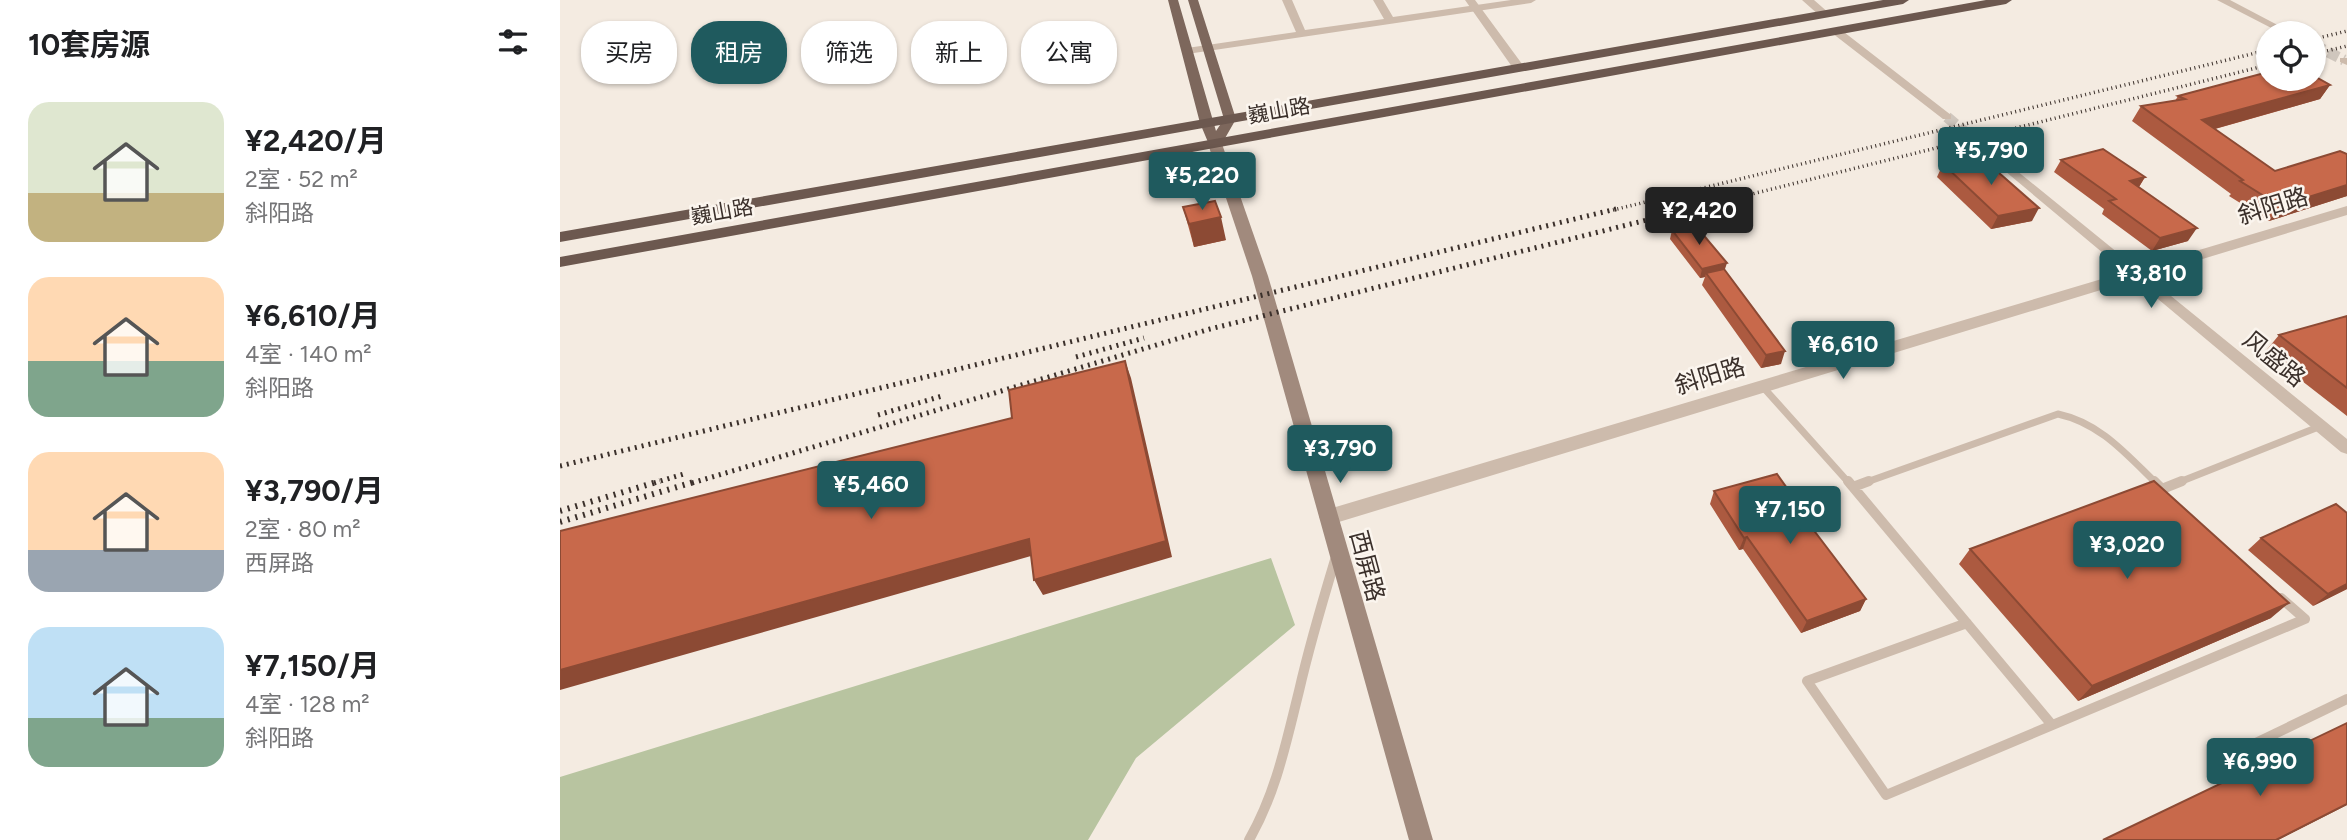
<!DOCTYPE html>
<html lang="zh">
<head>
<meta charset="utf-8">
<style>
	:root { --surface:#fff; --page:#f6f6f6; --text:#202124; --muted:#757577; --accent:#1f5a5e }
	body { margin:0; font-family:Figtree,"Noto Sans SC",sans-serif; background:var(--page); color:var(--text); height:100vh; display:flex; flex-direction:column; font-size:26px; white-space:nowrap }
	* { box-sizing:border-box; margin:0 }
	p { font-size:23px; color:var(--muted) }
	.icon { flex:none; width:38px; height:38px; fill:none; stroke:currentColor; stroke-width:2; stroke-linecap:round; stroke-linejoin:round }
	.map { position:relative; flex:1; overflow:hidden }
	.side { display:flex; flex-direction:column; background:var(--surface); width:560px }
	.side>* { flex:none }
	.guide { position:absolute; left:21px; top:21px; width:665px; height:63px; display:flex; gap:14px }
	.controls { position:absolute; left:1696px; top:21px; display:grid; gap:14px }
	.controls a { display:grid; place-items:center; width:70px; height:70px; border-radius:50%; background:var(--surface); box-shadow:0 2px 5px #0004; font-size:35px }
	.price { position:absolute; translate:-50% -60px; padding:0 16px; border-radius:7px; background:var(--accent); color:#fff; font-size:23px; line-height:46px; filter:drop-shadow(0 2px 4px #0008) }
	.price::after { content:''; position:absolute; left:50%; top:42px; width:21px; height:16px; margin-left:-10px; background:inherit; clip-path:polygon(0 0,100% 0,50% 100%) }
	.price.on { background:#222; color:#fff }
	ul { padding:0; list-style:none }
	li { display:flex; align-items:center; gap:21px; height:175px; padding:0 28px }
	li span { display:grid; place-items:center; flex:none; width:196px; height:140px; border-radius:21px; color:#555 }
	li>.icon { margin-inline-start:auto }
	span .icon { width:84px; height:84px; fill:#fffc; stroke-width:1 }
	li b { font-size:30px }
	h2 { display:flex; justify-content:space-between; align-items:center; height:84px; padding:0 28px; font-size:30px }
	.chip { padding:0 24px; border-radius:28px; background:var(--surface); box-shadow:0 2px 5px #0004; font-size:24px; line-height:63px }
	.chip.on { background:var(--accent); color:#fff }
	main { display:flex; flex:1; min-height:0 }
	.map>svg:first-child { display:block }
	.green { fill:#b8c4a0 }
	.lines { fill:none; stroke-linecap:round; stroke-linejoin:round }
	.minor-tunnel { stroke:#cfc6bd; stroke-width:11; stroke-dasharray:11 5; stroke-linecap:butt }
	.service-far1 { stroke:#cdbbac; stroke-width:7 }
	.service { stroke:#cdbbac; stroke-width:10 }
	.minor { fill:#cdbbac; fill-rule:evenodd }
	.tertiary { fill:#cdbbac; fill-rule:evenodd }
	.secondary { fill:#a18a7d; fill-rule:evenodd }
	.primary { fill:#7d675c; fill-rule:evenodd }
	.trunk { fill:#6c584f; fill-rule:evenodd }
	.rail-far2 { stroke:#3b302b; stroke-width:3.5; stroke-dasharray:1 3.5; stroke-linecap:butt }
	.rail-far1 { stroke:#3b302b; stroke-width:5; stroke-dasharray:2 5; stroke-linecap:butt }
	.rail { stroke:#3b302b; stroke-width:6; stroke-dasharray:2 6; stroke-linecap:butt }
	.wall { fill:#ac5a40 }
	.shaded-wall { fill:#8c4a34 }
	.building { fill:#c8694b; stroke:#8c4a34; stroke-width:2 }
	.labels { text-anchor:middle; stroke-width:5; stroke-linejoin:round; paint-order:stroke }
	.far-street-label { font-size:21px; fill:#3b302b; stroke:#fbf5ee }
	.street-label { font-size:24px; fill:#3b302b; stroke:#fbf5ee }
</style>
</head>
<body>
<main>
<section class="side">
<h2>10套房源<svg class="icon" aria-label="filters" viewBox="0 0 24 24"><path d="M4 7h16M4 17h16"/><circle cx="9" cy="7" r="2"/><circle cx="15" cy="17" r="2"/></svg></h2>
<ul>
<li><span style="background:linear-gradient(#dfe7d0 65%,#c2b280 0)"><svg class="icon" aria-label="home" viewBox="0 0 24 24"><path d="M3 11l9-7 9 7M6 9v11h12V9"/></svg></span><div><b>¥2,420/月</b><p>2室 · 52 m²</p><p>斜阳路</p></div></li>
<li><span style="background:linear-gradient(#ffd9b3 60%,#7fa58c 0)"><svg class="icon" aria-label="home" viewBox="0 0 24 24"><path d="M3 11l9-7 9 7M6 9v11h12V9"/></svg></span><div><b>¥6,610/月</b><p>4室 · 140 m²</p><p>斜阳路</p></div></li>
<li><span style="background:linear-gradient(#ffd9b3 70%,#9aa5b1 0)"><svg class="icon" aria-label="home" viewBox="0 0 24 24"><path d="M3 11l9-7 9 7M6 9v11h12V9"/></svg></span><div><b>¥3,790/月</b><p>2室 · 80 m²</p><p>西屏路</p></div></li>
<li><span style="background:linear-gradient(#bfe0f5 65%,#7fa58c 0)"><svg class="icon" aria-label="home" viewBox="0 0 24 24"><path d="M3 11l9-7 9 7M6 9v11h12V9"/></svg></span><div><b>¥7,150/月</b><p>4室 · 128 m²</p><p>斜阳路</p></div></li>
</ul>
</section>
<div class="map">
<svg width="1787" height="840" viewBox="0 0 1787 840">
	<rect width="100%" height="100%" fill="#f4ebe1"/>
	<path class="green" d="M 711,558 L 735,625 L 576,758 L 528,840 L 0,840 L 0,777 Z"/>
	<g class="lines">
		<path class="minor-tunnel" d="M 1754,45 L 1784,60
			M 1387,117 L 1419,144"/>
		<path class="service-far1" d="M 1202,386 L 1289,483
			M 1304,483 L 1498,414 C 1540,423 1566,454 1596,483
			M 1617,483 L 1761,426"/>
		<path class="service" d="M 1288,481 L 1492,725
			M 1594,481 L 1600,487
			M 1293,487 L 1309,481
			M 1602,489 L 1622,481
			M 1407,623 L 1247,681 L 1326,795 L 1745,619 L 1721,598
			M 1677,752 L 1787,699
			M 689,840 C 716,793 726,743 739,691 C 749,647 762,603 775,560"/>
		<path class="minor" d="M 722,0 L 732,0 L 745,30 L 824,19 L 813,0 L 823,0 L 833,17 L 951,0 L 976,0 L 971,3 L 627,54 L 622,51 L 627,48 L 736,32 Z
			M 1657,0 L 1670,0 L 1733,33 L 1721,33 Z
			M 1272,29 L 1280,29 L 1391,115 L 1391,119 L 1383,119 L 1272,33 Z
			M 1780,58 L 1787,58 L 1787,65 L 1780,62 Z
			M 1419,140 L 1787,439 L 1787,454 L 1781,452 L 1415,146 L 1413,144 Z"/>
		<path class="tertiary" d="M 905,0 L 915,0 L 965,68 L 963,71 L 955,71 Z
			M 1242,0 L 1254,0 L 1270,14 L 1260,16 Z
			M 1787,206 L 1787,215 L 769,525 L 762,522 L 759,517 L 762,512 L 769,509 Z"/>
		<path class="secondary" d="M 655,140 L 662,144 L 708,276 L 873,840 L 849,840 L 692,276 L 648,144 Z"/>
		<path class="primary" d="M 608,0 L 618,0 L 656,131 L 664,119 L 628,0 L 638,0 L 676,119 L 660,147 L 650,147 L 640,123 Z"/>
		<path class="trunk" d="M 1323,0 L 1349,0 L 1343,4 L 0,242 L 0,232 Z
			M 1426,0 L 1452,0 L 1446,4 L 0,267 L 0,257 Z"/>
		<path class="rail-far2" d="M 1754,39 L 1787,31
			M 1754,54 L 1787,46
			M 1053,210 L 1708,50
			M 1128,210 L 1708,65"/>
		<path class="rail-far1" d="M 516,357 L 584,338
			M 318,415 L 382,396
			M 0,466 L 1060,208
			M 94,483 L 127,473
			M 132,483 L 650,329 L 1135,208"/>
		<path class="rail" d="M 0,511 L 100,481
			M 0,522 L 137,481"/>
	</g>
	<path class="wall" d="M 1770,85 L 1760,99 L 1655,129 L 1715,171 L 1787,154 L 1787,196 L 1709,221 L 1669,196 L 1671,194 L 1572,121 L 1581,106 L 1615,101 L 1618,96 Z
		M 1501,160 L 1585,177 L 1579,187 L 1628,241 L 1592,251 L 1542,214 L 1544,209 L 1494,172 Z
		M 1383,164 L 1472,221 L 1431,229 L 1377,177 Z
		M 623,207 L 666,240 L 634,247 Z
		M 1112,230 L 1165,270 L 1221,364 L 1201,368 L 1142,285 L 1145,277 L 1140,278 L 1110,239 Z
		M 1787,316 L 1787,416 L 1705,352 L 1719,335 Z
		M 1154,491 L 1249,519 L 1247,522 L 1306,599 L 1300,611 L 1241,633 L 1183,549 L 1179,550 L 1150,504 Z
		M 1787,513 L 1787,589 L 1753,606 L 1688,550 L 1701,538 Z
		M 1410,549 L 1711,618 L 1518,701 L 1399,564 Z"/>
	<path class="shaded-wall" d="M 1770,85 L 1760,99 L 1633,135 L 1642,120 Z
		M 1585,177 L 1577,190 L 1570,181 Z
		M 1787,185 L 1787,196 L 1709,221 L 1720,206 Z
		M 1479,208 L 1472,221 L 1431,229 L 1438,216 Z
		M 661,217 L 666,240 L 634,247 L 629,224 Z
		M 1637,228 L 1628,241 L 1592,251 L 1600,238 Z
		M 1167,263 L 1164,272 L 1146,273 L 1145,277 L 1140,278 L 1142,269 Z
		M 1225,351 L 1221,364 L 1201,368 L 1206,355 Z
		M 565,361 L 571,378 L 612,557 L 483,595 L 474,580 Z
		M 1187,537 L 1183,549 L 1179,550 L 1184,538 Z
		M 469,539 L 478,554 L 0,690 L 0,670 Z
		M 1787,584 L 1787,589 L 1753,606 L 1768,594 Z
		M 1306,599 L 1300,611 L 1241,633 L 1247,621 Z
		M 1729,603 L 1711,618 L 1518,701 L 1532,686 Z
		M 1787,804 L 1787,805 L 1718,840 L 1716,840 Z"/>
	<path class="building" d="M 1708,72 L 1708,79 L 1754,79 L 1754,76 L 1770,85 L 1642,120 L 1715,171 L 1780,151 L 1787,154 L 1787,185 L 1720,206 L 1680,181 L 1683,180 L 1581,106 L 1625,99 L 1618,96 Z
		M 1543,149 L 1585,177 L 1570,181 L 1637,228 L 1600,238 L 1549,201 L 1556,199 L 1501,160 Z
		M 1422,158 L 1479,208 L 1438,216 L 1383,164 Z
		M 655,201 L 661,217 L 629,224 L 623,207 Z
		M 1135,225 L 1167,263 L 1142,269 L 1112,230 Z
		M 1164,269 L 1225,351 L 1206,355 L 1146,273 Z
		M 1787,316 L 1787,388 L 1719,335 Z
		M 565,361 L 606,541 L 474,580 L 469,539 L 0,670 L 0,531 L 452,418 L 449,390 Z
		M 1217,474 L 1249,519 L 1246,520 L 1306,599 L 1247,621 L 1187,537 L 1184,538 L 1154,491 Z
		M 1594,481 L 1729,603 L 1532,686 L 1410,549 Z
		M 1776,504 L 1787,513 L 1787,584 L 1768,594 L 1701,538 Z
		M 1787,723 L 1787,804 L 1716,840 L 1543,840 Z"/>
	<g class="labels">
		<g class="far-street-label">
			<text transform="translate(719 111) rotate(-10)" y="7">巍山路</text>
			<text transform="translate(162 212) rotate(-10)" y="7">巍山路</text>
		</g>
		<g class="street-label">
			<text transform="translate(1713 206) rotate(-17)" y="8">斜阳路</text>
			<text transform="translate(1714 359) rotate(39)" y="8">风盛路</text>
			<text transform="translate(1150 376) rotate(-17)" y="8">斜阳路</text>
			<text transform="translate(807 566) rotate(75)" y="8">西屏路</text>
		</g>
	</g>
</svg>
<div class="controls">
<a><svg class="icon" aria-label="locate" viewBox="0 0 24 24"><circle cx="12" cy="12" r="6"/><path d="M12 2v4M12 18v4M2 12h4M18 12h4"/></svg></a>
</div>
<b class="price" style="left:1431px;top:187px">¥5,790</b>
<b class="price" style="left:642px;top:212px">¥5,220</b>
<b class="price on" style="left:1139px;top:247px">¥2,420</b>
<b class="price" style="left:1591px;top:310px">¥3,810</b>
<b class="price" style="left:1283px;top:381px">¥6,610</b>
<b class="price" style="left:780px;top:485px">¥3,790</b>
<b class="price" style="left:311px;top:521px">¥5,460</b>
<b class="price" style="left:1230px;top:546px">¥7,150</b>
<b class="price" style="left:1567px;top:581px">¥3,020</b>
<b class="price" style="left:1700px;top:798px">¥6,990</b>
<div class="guide">
<a class="chip">买房</a>
<a class="chip on">租房</a>
<a class="chip">筛选</a>
<a class="chip">新上</a>
<a class="chip">公寓</a>
</div>
</div>
</main>
</body>
</html>
